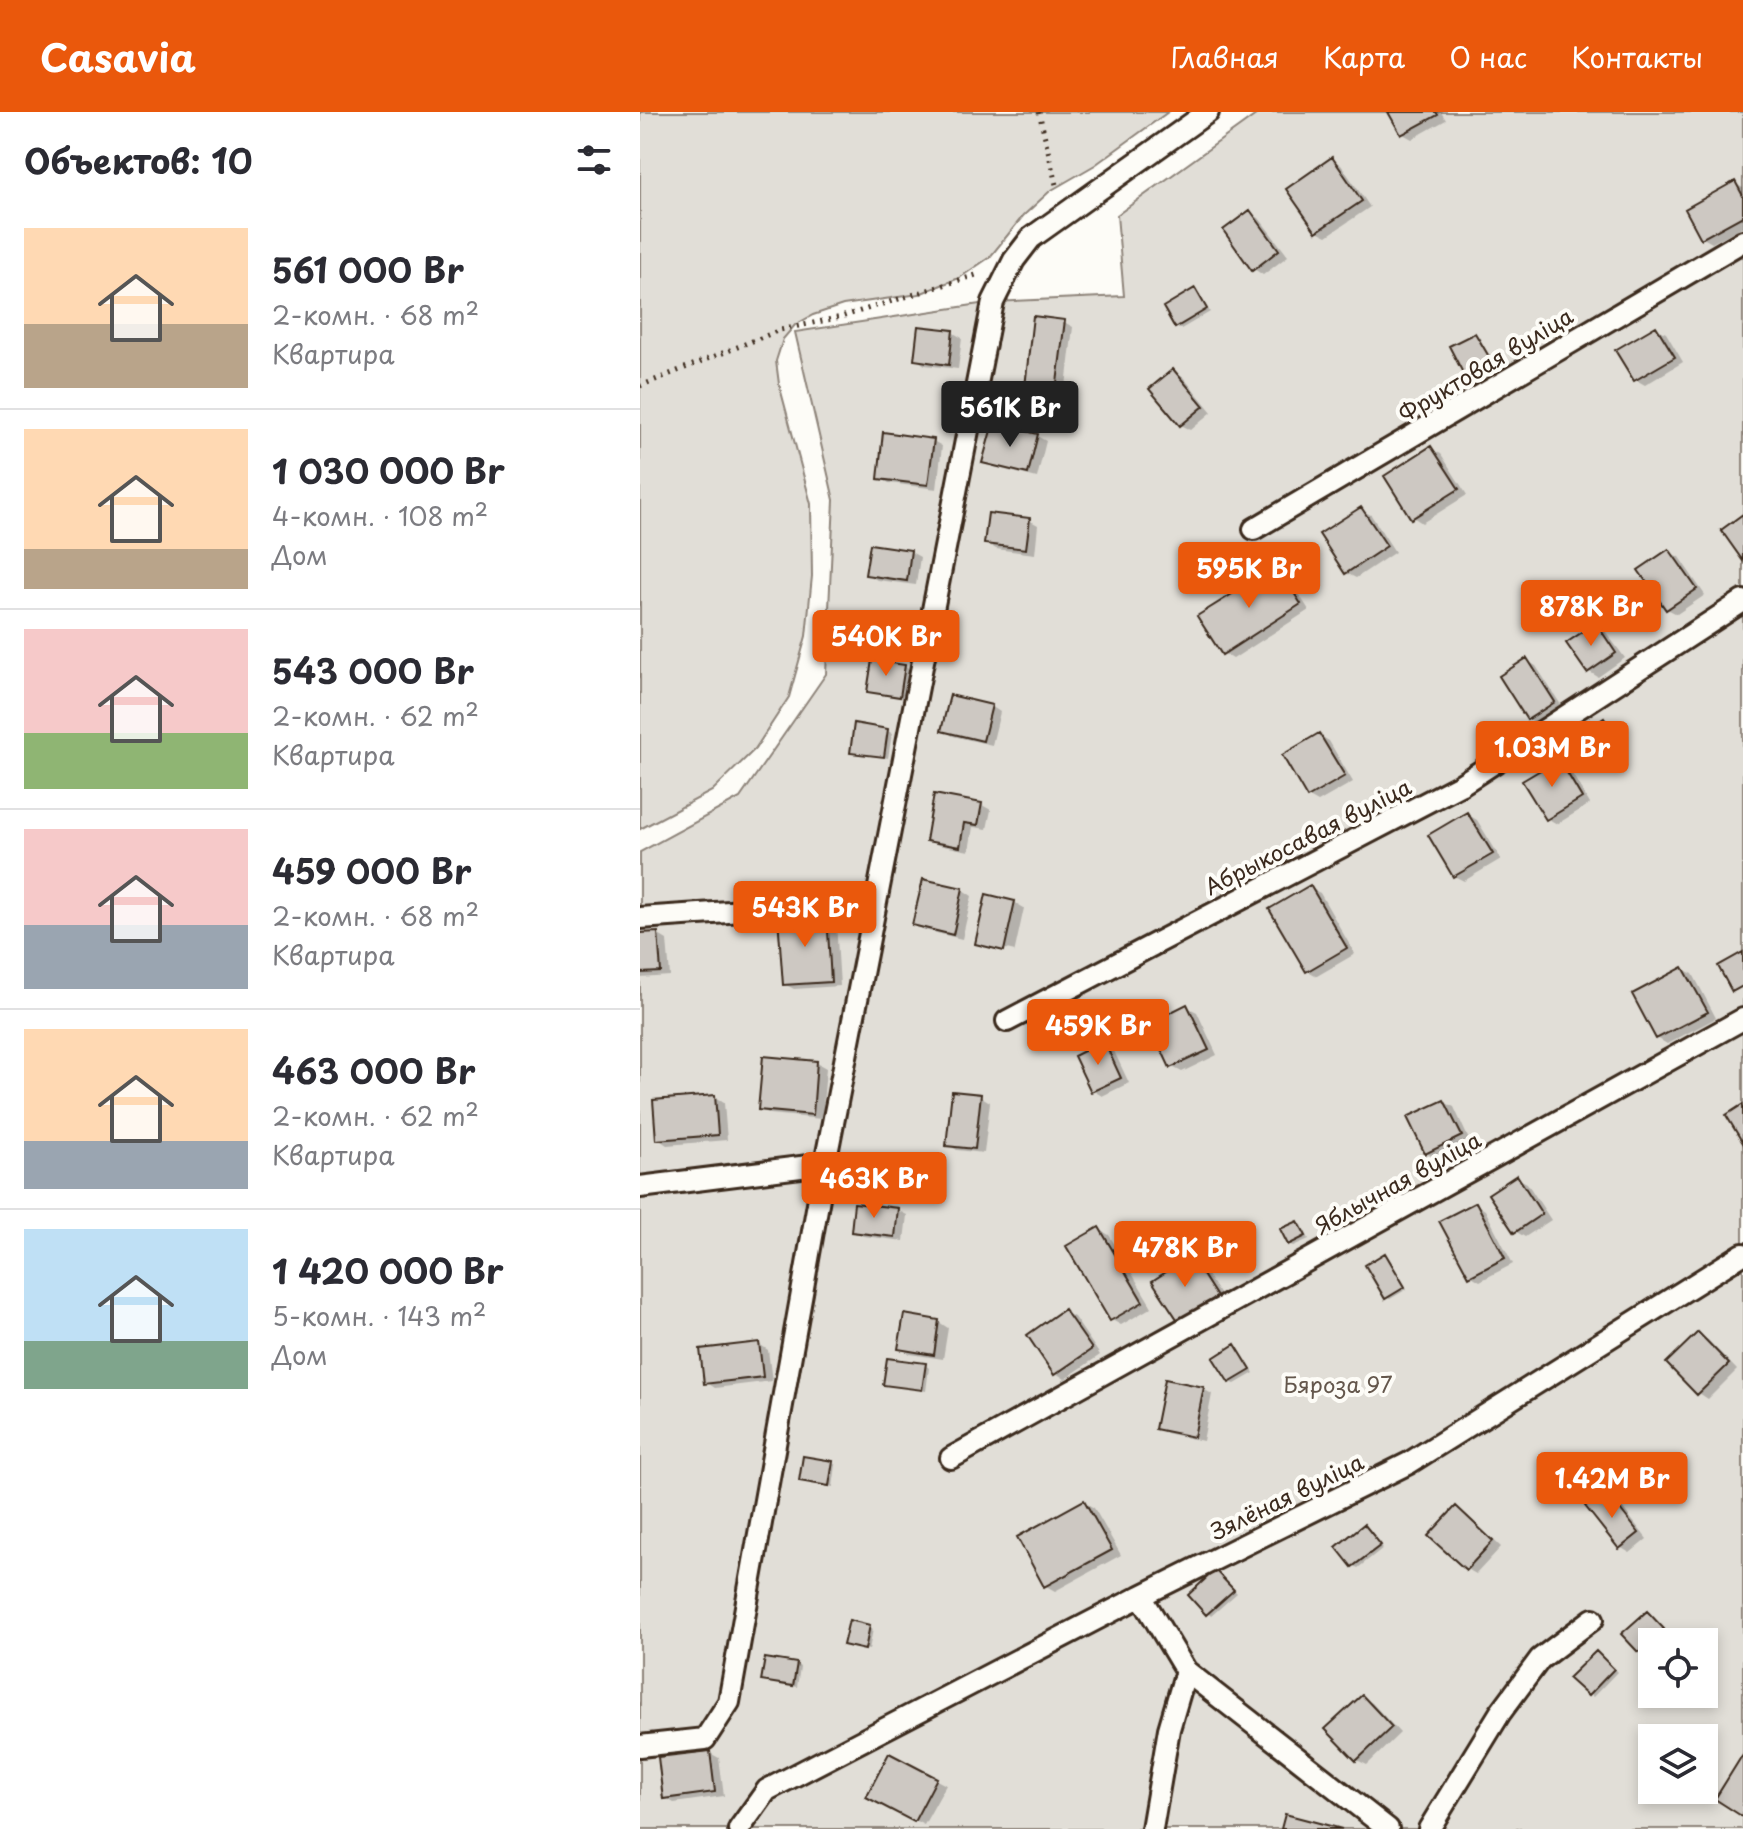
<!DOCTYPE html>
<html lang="ru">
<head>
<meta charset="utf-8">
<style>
	:root { --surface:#fff; --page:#f2f2f3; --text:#2b2b33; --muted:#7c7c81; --line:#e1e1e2; --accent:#ea580c }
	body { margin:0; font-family:"Playpen Sans",sans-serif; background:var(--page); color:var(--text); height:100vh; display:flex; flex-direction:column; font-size:30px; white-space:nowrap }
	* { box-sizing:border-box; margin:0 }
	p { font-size:26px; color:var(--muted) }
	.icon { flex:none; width:44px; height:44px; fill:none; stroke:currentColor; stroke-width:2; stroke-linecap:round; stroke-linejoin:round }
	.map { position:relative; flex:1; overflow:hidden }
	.sheet { display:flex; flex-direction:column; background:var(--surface); width:640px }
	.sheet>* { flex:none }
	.buttons { position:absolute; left:998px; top:1516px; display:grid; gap:16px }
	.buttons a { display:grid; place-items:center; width:80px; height:80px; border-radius:0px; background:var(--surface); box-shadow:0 4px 12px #0003; font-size:40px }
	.price { position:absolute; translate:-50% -68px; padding:0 18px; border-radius:8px; background:var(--accent); color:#fff; font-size:26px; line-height:52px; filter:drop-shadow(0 2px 4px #0008) }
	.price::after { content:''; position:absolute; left:50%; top:48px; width:24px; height:18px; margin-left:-12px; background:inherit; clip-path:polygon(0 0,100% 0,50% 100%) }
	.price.current { background:#222; color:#fff }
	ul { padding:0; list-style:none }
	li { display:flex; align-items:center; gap:24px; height:200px; padding:0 24px }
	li+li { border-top:2px solid var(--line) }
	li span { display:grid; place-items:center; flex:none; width:224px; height:160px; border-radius:0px; color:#555 }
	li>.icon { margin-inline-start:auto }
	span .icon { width:96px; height:96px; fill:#fffc; stroke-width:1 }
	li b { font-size:34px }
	h2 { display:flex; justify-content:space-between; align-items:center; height:96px; padding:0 24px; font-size:34px }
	header { display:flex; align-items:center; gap:48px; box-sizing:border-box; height:112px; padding:0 40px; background:var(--accent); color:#fff }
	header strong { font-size:38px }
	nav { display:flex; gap:44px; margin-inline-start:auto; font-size:28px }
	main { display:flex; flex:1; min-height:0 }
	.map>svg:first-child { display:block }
	.green { fill:#e1ded7; stroke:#8e847a; stroke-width:2; fill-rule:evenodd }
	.shadow { fill:#0003 }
	.building { fill:#cdc8c2; stroke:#3b2a1e; stroke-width:2 }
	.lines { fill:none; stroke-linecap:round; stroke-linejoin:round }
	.service-casing { stroke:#3b2a1e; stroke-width:26 }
	.path { stroke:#3b2a1e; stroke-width:5; stroke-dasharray:2 6; stroke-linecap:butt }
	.service { stroke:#fdfcf7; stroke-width:20 }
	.labels { text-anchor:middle; stroke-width:8; stroke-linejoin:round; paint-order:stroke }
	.street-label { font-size:22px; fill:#3b2a1e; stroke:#fdfcf7 }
	.park-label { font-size:22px; fill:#64574c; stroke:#fdfcf7 }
</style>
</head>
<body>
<header>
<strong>Casavia</strong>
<nav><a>Главная</a><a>Карта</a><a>О нас</a><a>Контакты</a></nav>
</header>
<main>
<section class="sheet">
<h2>Объектов: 10<svg class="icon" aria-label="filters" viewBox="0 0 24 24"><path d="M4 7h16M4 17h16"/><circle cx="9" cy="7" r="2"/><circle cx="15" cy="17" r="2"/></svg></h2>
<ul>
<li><span style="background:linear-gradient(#ffd9b3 60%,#b9a48a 0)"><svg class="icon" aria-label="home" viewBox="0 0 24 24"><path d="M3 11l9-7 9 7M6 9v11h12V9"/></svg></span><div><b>561 000 Br</b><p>2-комн. · 68 m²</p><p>Квартира</p></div></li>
<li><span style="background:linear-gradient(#ffd9b3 75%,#b9a48a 0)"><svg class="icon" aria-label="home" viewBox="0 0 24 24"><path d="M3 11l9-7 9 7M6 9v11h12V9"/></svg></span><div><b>1 030 000 Br</b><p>4-комн. · 108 m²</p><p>Дом</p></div></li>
<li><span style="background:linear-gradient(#f6c9c9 65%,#8fb573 0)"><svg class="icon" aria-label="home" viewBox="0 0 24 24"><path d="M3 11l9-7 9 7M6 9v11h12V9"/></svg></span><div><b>543 000 Br</b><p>2-комн. · 62 m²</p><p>Квартира</p></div></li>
<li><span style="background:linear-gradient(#f6c9c9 60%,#9aa5b1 0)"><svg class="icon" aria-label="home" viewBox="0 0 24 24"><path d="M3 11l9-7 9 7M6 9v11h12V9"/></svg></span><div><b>459 000 Br</b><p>2-комн. · 68 m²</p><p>Квартира</p></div></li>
<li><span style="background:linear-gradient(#ffd9b3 70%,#9aa5b1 0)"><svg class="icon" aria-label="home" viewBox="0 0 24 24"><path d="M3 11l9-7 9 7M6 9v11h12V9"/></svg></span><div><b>463 000 Br</b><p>2-комн. · 62 m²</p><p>Квартира</p></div></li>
<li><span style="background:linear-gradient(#bfe0f5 70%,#7fa58c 0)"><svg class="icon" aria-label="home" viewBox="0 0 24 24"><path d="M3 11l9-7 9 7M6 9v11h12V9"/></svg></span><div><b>1 420 000 Br</b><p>5-комн. · 143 m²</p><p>Дом</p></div></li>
</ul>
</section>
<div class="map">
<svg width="1103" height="1717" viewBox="0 0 1103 1717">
	<rect width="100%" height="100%" fill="#fdfcf7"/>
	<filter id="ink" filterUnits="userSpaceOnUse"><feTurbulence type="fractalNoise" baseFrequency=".0125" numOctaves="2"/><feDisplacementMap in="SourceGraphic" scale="16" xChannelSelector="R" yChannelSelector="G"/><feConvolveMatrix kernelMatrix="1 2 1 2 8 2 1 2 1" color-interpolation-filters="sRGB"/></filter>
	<g filter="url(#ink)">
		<path class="green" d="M 0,0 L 528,0 L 455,53 L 410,79 L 383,104 L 350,145 L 319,166 L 279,182 L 203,193 L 173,203 L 155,213 L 143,227 L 136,249 L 139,272 L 171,392 L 172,464 L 166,524 L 149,585 L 115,637 L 72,679 L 0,717 Z
			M 620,0 L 1103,0 L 1103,1717 L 0,1717 L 0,740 L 100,686 L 186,562 L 194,388 L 155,220 L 353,190 L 484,184 L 477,103 ZM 1012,1530 L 1064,1530 L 1064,1582 L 1012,1582 ZM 1012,1626 L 1064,1626 L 1064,1678 L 1012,1678 Z"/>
		<path class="shadow" d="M 750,0 L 801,0 L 806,8 L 772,27 L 763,22 Z
			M 692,47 L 701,53 L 730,95 L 687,124 L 677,119 Z
			M 1095,72 L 1103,76 L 1103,114 L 1072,131 L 1063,126 Z
			M 610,101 L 619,106 L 648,144 L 623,163 L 614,157 Z
			M 555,179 L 570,200 L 541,217 L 537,214 Z
			M 424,210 L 433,215 L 425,283 L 396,280 L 387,274 Z
			M 1016,216 L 1026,221 L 1043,250 L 1005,273 L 996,268 Z
			M 312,220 L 322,226 L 318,257 L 285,253 L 276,247 Z
			M 835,223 L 839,225 L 853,251 L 830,264 L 826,261 Z
			M 533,260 L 543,265 L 572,300 L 551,318 L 541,313 Z
			M 397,324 L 406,329 L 397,366 L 354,355 L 345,350 Z
			M 293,329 L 302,334 L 297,377 L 249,371 L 240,366 Z
			M 791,337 L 801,342 L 827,383 L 782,411 L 773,405 Z
			M 721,398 L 731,403 L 755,440 L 716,466 L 706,461 Z
			M 389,408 L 398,413 L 395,442 L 356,437 L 346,431 Z
			M 231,434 L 271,440 L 280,445 L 276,473 L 237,468 L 227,462 Z
			M 1029,440 L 1039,445 L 1065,483 L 1037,502 L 1027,497 Z
			M 637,456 L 646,462 L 669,498 L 593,547 L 583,541 Z
			M 956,514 L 965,519 L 985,546 L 958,565 L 948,559 Z
			M 887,549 L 896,554 L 923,596 L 898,612 L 888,607 Z
			M 264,554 L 268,557 L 264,586 L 229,579 Z
			M 351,594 L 360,600 L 352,633 L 313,624 L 304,618 Z
			M 964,608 L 977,624 L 956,638 L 952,635 Z
			M 247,619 L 252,621 L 248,646 L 212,640 Z
			M 679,623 L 689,629 L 713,670 L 678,690 L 669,685 Z
			M 919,649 L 928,655 L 950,692 L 917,712 L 907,706 Z
			M 342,693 L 351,698 L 347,717 L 333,715 L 329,739 L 298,733 L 288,728 Z
			M 827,702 L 837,708 L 861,747 L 824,769 L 814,764 Z
			M 284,769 L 323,778 L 332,784 L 322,827 L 284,818 L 274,812 Z
			M 670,776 L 680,781 L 715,842 L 677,864 L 668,859 Z
			M 374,790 L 384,796 L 374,842 L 375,839 L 345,832 L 345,836 L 337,831 Z
			M 187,804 L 196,810 L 200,874 L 154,877 L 144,872 Z
			M 17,822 L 27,828 L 30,864 L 0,866 L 0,823 Z
			M 1043,857 L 1053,862 L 1076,906 L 1027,932 L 1017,926 Z
			M 547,895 L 557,900 L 577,943 L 542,960 L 532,955 Z
			M 464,931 L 473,937 L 489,971 L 462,984 L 452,978 Z
			M 177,951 L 186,956 L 182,1007 L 130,1002 L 120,997 Z
			M 340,984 L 350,990 L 344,1041 L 317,1038 L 308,1033 Z
			M 75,985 L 84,991 L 87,1028 L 27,1033 L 18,1027 Z
			M 804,990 L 814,995 L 830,1030 L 796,1046 L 786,1041 Z
			M 239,1058 L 244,1060 L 242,1077 L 216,1072 Z
			M 877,1066 L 887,1071 L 911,1108 L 885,1125 L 875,1119 Z
			M 836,1092 L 845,1098 L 873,1152 L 840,1169 L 830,1163 Z
			M 257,1098 L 267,1103 L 264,1129 L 223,1124 L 214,1119 Z
			M 658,1111 L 662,1113 L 669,1127 L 653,1134 L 649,1132 Z
			M 459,1117 L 469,1123 L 512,1195 L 481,1213 L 472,1208 Z
			M 745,1143 L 749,1146 L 767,1177 L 750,1187 L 746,1185 Z
			M 551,1146 L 560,1152 L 585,1191 L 550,1214 Z
			M 424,1200 L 434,1205 L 460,1243 L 425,1267 L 416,1261 Z
			M 299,1210 L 308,1216 L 303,1247 L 270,1242 L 261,1236 Z
			M 1058,1222 L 1068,1228 L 1097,1258 L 1068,1287 L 1059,1281 Z
			M 119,1232 L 128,1238 L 132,1269 L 75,1276 L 66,1270 Z
			M 595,1234 L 614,1261 L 595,1272 L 590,1270 Z
			M 285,1253 L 289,1256 L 286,1279 L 246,1272 Z
			M 563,1277 L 572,1282 L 563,1329 L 526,1321 L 517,1316 Z
			M 192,1351 L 196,1353 L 193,1375 L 161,1368 Z
			M 965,1380 L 975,1386 L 1007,1427 L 990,1441 L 980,1435 Z
			M 444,1390 L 454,1396 L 481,1443 L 415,1479 L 406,1474 Z
			M 817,1397 L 826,1402 L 861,1435 L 836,1462 L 827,1457 Z
			M 725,1415 L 743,1436 L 718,1456 L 714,1454 Z
			M 576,1460 L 597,1481 L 571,1504 L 551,1484 Z
			M 1011,1504 L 1026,1520 L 1012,1530 L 1003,1541 L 999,1539 Z
			M 229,1514 L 233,1517 L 229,1538 L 206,1532 Z
			M 960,1543 L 977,1560 L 953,1585 L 949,1582 Z
			M 156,1552 L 160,1555 L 157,1575 L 124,1568 Z
			M 722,1586 L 732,1591 L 760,1621 L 727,1653 L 717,1648 Z
			M 70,1641 L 79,1646 L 84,1684 L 34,1691 L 24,1685 Z
			M 250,1644 L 306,1673 L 284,1713 L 238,1690 Z"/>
		<path class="building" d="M 748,0 L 796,0 L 798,3 L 761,23 Z
			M 692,45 L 722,89 L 676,120 L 646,77 Z
			M 1095,69 L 1103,84 L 1103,104 L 1061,127 L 1045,97 Z
			M 610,98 L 639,138 L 612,159 L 583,118 Z
			M 555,176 L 567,197 L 535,216 L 523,195 Z
			M 393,204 L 425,208 L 416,279 L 385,275 Z
			M 278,214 L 313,218 L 309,253 L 274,248 Z
			M 1016,214 L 1035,245 L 994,269 L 975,238 Z
			M 835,221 L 851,248 L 824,263 L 809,234 Z
			M 533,257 L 564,294 L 540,314 L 509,277 Z
			M 353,311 L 398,322 L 388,362 L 342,351 Z
			M 243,320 L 294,327 L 288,373 L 238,367 Z
			M 791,334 L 819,377 L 771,407 L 744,364 Z
			M 721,395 L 747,434 L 705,462 L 679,422 Z
			M 348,401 L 390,406 L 386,437 L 344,432 Z
			M 1103,402 L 1103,449 L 1081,418 Z
			M 230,432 L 271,438 L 267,469 L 225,463 Z
			M 1029,437 L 1057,477 L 1026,498 L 998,458 Z
			M 637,454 L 661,492 L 582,543 L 557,504 Z
			M 956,511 L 976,541 L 947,561 L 926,531 Z
			M 887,546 L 915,590 L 887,608 L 859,564 Z
			M 232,548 L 265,553 L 260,585 L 227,580 Z
			M 310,583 L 352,593 L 343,629 L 301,619 Z
			M 964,606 L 974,621 L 951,637 L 941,622 Z
			M 214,611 L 248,617 L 244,645 L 210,641 Z
			M 679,621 L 705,664 L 667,686 L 642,643 Z
			M 919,647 L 942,686 L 906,708 L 882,669 Z
			M 294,682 L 342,691 L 338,713 L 324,711 L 320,735 L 286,729 Z
			M 827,700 L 853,742 L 813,765 L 788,723 Z
			M 283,767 L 323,776 L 313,823 L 272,813 Z
			M 670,773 L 707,836 L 666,860 L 629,797 Z
			M 346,782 L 375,789 L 364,839 L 335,832 Z
			M 187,802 L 191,870 L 143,873 L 138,805 Z
			M 18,820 L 21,860 L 0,861 L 0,821 Z
			M 1103,840 L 1103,874 L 1092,880 L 1078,854 Z
			M 1043,855 L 1068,900 L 1016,927 L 992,882 Z
			M 547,892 L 569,938 L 530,956 L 509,911 Z
			M 464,929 L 481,966 L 451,980 L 434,944 Z
			M 123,944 L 177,949 L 173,1003 L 118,998 Z
			M 312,979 L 341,982 L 335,1037 L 306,1034 Z
			M 75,983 L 78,1023 L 16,1028 L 13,988 Z
			M 804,988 L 822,1024 L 785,1042 L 767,1005 Z
			M 1103,992 L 1103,1031 L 1086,1003 Z
			M 216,1053 L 240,1056 L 238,1076 L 214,1073 Z
			M 877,1063 L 902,1102 L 874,1121 L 848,1082 Z
			M 836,1090 L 865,1146 L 829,1165 L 799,1109 Z
			M 214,1091 L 258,1096 L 255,1125 L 211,1120 Z
			M 658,1109 L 666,1124 L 648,1133 L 640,1117 Z
			M 459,1115 L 503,1190 L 470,1209 L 426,1134 Z
			M 745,1141 L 765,1175 L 745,1187 L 725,1153 Z
			M 551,1144 L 577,1185 L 539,1210 L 512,1169 Z
			M 424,1197 L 452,1237 L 414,1263 L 387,1223 Z
			M 264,1202 L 299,1208 L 294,1243 L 258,1237 Z
			M 1058,1220 L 1089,1252 L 1057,1283 L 1026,1251 Z
			M 119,1230 L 123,1265 L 64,1272 L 60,1237 Z
			M 595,1232 L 611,1258 L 589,1271 L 573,1246 Z
			M 247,1246 L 286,1251 L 282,1278 L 243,1273 Z
			M 525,1267 L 564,1275 L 554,1325 L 515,1317 Z
			M 163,1344 L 193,1349 L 189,1374 L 159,1369 Z
			M 965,1378 L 999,1421 L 979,1437 L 945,1394 Z
			M 444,1388 L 472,1438 L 404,1475 L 377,1425 Z
			M 816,1394 L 853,1429 L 826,1458 L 788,1424 Z
			M 724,1412 L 741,1433 L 712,1455 L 696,1435 Z
			M 575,1458 L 594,1478 L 566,1503 L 548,1483 Z
			M 1007,1499 L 1024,1517 L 998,1540 L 981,1522 Z
			M 209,1508 L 230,1513 L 225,1538 L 203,1533 Z
			M 956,1539 L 974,1557 L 948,1584 L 928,1566 Z
			M 125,1546 L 157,1551 L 153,1574 L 121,1569 Z
			M 722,1583 L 752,1615 L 716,1649 L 685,1617 Z
			M 70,1639 L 75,1680 L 23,1687 L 18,1645 Z
			M 249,1641 L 297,1666 L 274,1710 L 226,1685 Z
			M 1103,1642 L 1103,1705 L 1075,1687 Z
			M 645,1702 L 702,1717 L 641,1717 Z"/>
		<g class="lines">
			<defs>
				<path id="service" d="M 614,417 L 1103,129
					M 0,806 L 236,790
					M 367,909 L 820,673 L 1103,489
					M 0,1075 L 185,1052 L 353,190 L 374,148 L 391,126 L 568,0
					M 311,1346 L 1103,907
					M 0,1634 L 65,1627 L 89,1590 L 185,1052
					M 99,1717 L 127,1678 L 501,1484
					M 512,1717 L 529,1617 L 546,1559
					M 748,1717 L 546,1559 L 501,1484 L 769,1351 L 1103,1142
					M 789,1717 L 860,1601 L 900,1547 L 953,1507"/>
			</defs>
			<use href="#service" class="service-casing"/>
			<path class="path" d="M 399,0 L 417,77
				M 0,274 L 140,218 L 201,205 L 336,163"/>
			<use href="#service" class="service"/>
		</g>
	</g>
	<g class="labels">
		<g class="street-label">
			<text transform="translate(846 253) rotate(-31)" y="8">Фруктовая вуліца</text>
			<text transform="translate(668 725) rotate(-27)" y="8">Абрыкосавая вуліца</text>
			<text transform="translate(758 1071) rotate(-29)" y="8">Яблычная вуліца</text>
			<text transform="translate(647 1385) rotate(-26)" y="8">Зялёная вуліца</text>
		</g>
		<g class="park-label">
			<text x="698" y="1281">Бяроза 97</text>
		</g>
	</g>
</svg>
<div class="buttons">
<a><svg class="icon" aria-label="locate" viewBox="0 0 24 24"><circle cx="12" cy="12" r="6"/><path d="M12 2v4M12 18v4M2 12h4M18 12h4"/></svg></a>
<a><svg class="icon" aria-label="layers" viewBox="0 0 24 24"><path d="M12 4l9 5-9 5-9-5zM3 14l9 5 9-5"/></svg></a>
</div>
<b class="price current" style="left:370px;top:337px">561K Br</b>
<b class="price" style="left:609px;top:498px">595K Br</b>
<b class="price" style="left:951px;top:536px">878K Br</b>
<b class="price" style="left:246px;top:566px">540K Br</b>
<b class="price" style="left:912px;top:677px">1.03M Br</b>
<b class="price" style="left:165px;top:837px">543K Br</b>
<b class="price" style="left:458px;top:955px">459K Br</b>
<b class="price" style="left:234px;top:1108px">463K Br</b>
<b class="price" style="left:545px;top:1177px">478K Br</b>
<b class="price" style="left:972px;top:1408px">1.42M Br</b>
</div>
</main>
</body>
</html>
